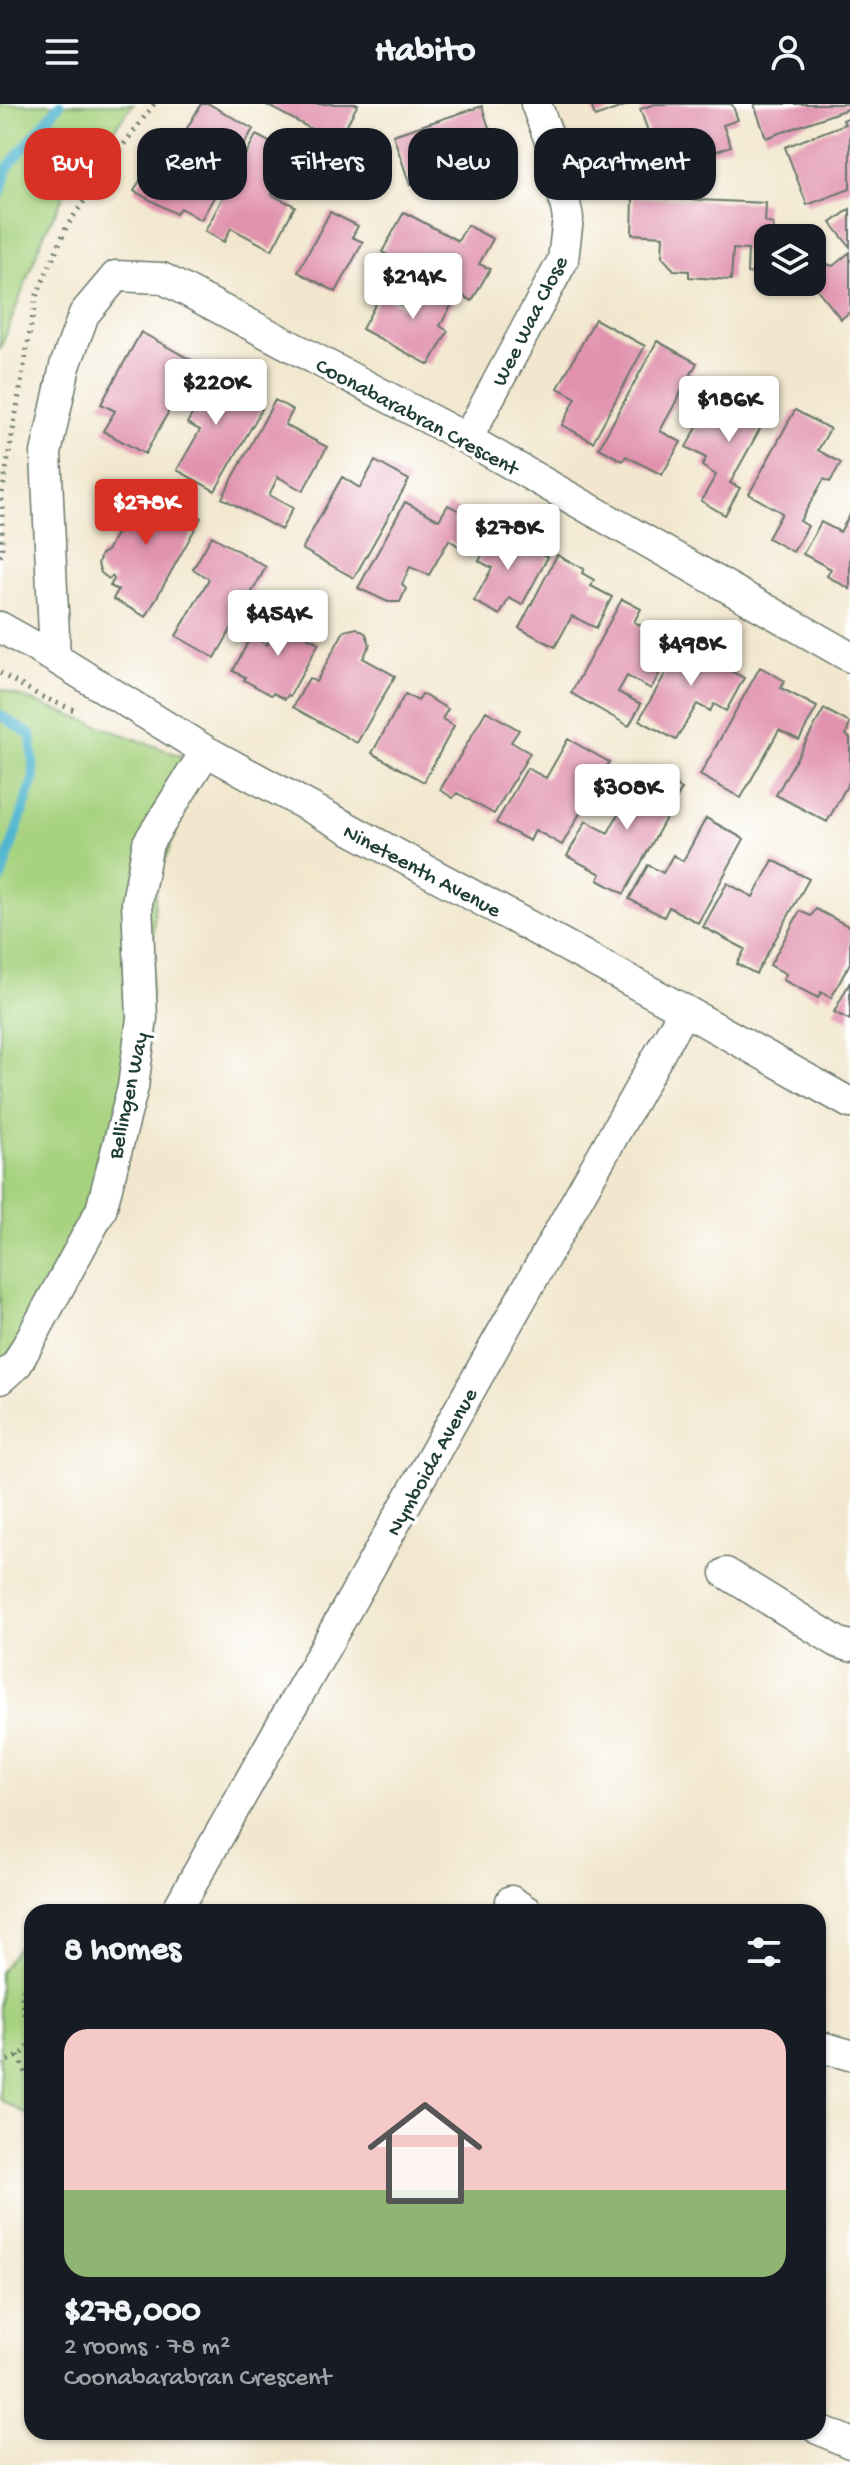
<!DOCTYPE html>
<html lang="en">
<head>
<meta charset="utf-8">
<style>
	:root { --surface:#171b24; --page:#20242c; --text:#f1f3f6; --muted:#9ea1a6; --accent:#d93025 }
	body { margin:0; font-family:"Gochi Hand",sans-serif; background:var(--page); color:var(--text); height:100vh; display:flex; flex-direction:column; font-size:30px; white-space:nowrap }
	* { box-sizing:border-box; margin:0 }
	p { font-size:26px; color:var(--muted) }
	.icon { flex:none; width:44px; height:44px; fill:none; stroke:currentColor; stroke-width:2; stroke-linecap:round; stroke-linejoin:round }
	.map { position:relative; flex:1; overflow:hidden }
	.side { position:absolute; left:24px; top:1800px; width:802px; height:536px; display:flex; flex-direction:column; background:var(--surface); border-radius:24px; box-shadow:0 2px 6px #0004 }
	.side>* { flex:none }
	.hud { position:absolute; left:24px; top:24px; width:802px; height:72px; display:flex; gap:16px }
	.controls { position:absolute; left:754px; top:120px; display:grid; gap:16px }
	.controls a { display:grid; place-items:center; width:72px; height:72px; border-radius:16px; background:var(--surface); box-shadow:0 2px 6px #0004; font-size:40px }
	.price { position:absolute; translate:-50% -68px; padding:0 18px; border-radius:8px; background:#fff; color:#222; font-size:26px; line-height:52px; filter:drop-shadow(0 2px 4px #0008) }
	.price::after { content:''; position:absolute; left:50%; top:48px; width:24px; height:18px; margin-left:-12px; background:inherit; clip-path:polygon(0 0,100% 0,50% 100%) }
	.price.active { background:var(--accent); color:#fff }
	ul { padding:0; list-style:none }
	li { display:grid; align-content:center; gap:16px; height:424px; padding:0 40px }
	li span { display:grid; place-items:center; height:248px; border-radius:24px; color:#555 }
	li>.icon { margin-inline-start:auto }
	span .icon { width:144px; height:144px; fill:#fffc; stroke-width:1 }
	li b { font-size:34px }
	h2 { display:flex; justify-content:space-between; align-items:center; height:96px; padding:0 40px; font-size:34px }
	.pill { padding:0 28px; border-radius:24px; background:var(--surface); box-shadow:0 2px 6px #0004; font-size:28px; line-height:72px }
	.pill.active { background:var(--accent); color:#fff }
	header { display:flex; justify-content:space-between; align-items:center; height:104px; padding:0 40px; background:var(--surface); font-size:36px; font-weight:700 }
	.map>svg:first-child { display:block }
	.green { fill:#a7d380; stroke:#63885a; stroke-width:2 }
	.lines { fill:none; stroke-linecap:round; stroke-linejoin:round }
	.stream { stroke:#51b5d0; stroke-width:10 }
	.building { fill:#e193ae }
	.minor-casing { stroke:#69786a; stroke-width:33 }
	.path { stroke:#69786a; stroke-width:5; stroke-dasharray:2 6; stroke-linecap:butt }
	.minor { stroke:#fff; stroke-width:30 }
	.labels { text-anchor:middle; stroke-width:7; stroke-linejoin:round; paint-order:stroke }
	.street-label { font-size:22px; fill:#1f3d34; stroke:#fff }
</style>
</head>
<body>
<header><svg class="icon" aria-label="menu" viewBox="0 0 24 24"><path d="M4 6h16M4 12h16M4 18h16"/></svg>Habito<svg class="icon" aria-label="person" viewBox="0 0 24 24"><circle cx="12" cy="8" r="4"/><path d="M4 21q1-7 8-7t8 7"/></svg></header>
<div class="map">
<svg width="850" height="2361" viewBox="0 0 850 2361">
	<rect width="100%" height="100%" fill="#fff"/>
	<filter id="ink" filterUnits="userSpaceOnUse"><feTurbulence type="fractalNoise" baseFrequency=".0125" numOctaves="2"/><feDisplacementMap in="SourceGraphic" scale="16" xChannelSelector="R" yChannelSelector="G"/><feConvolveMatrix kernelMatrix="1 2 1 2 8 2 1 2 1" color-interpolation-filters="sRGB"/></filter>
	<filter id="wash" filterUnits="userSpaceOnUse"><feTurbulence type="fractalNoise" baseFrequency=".006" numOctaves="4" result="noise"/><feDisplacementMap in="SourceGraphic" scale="32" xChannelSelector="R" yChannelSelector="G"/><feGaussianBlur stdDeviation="1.8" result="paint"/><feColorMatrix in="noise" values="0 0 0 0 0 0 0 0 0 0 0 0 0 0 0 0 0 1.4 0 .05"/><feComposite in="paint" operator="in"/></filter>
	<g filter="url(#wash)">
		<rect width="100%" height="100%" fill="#f2e7ce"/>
		<path class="green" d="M 0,0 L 133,0 L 64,91 L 44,130 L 0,246 Z
			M 0,585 L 181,652 L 177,726 L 156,777 L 146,971 L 37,1231 L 0,1264 Z
			M 32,1823 L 32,2013 L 0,1996 L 0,1868 Z"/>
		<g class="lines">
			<path class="stream" d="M 0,91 L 7,64 L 60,0
				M 0,611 L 31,631 L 34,673 L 0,777"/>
		</g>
		<g id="blocks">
			<path class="building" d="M 201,0 L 209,0 L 253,25 L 201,116 L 180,104 L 176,110 L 134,87 L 154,52 L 167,59 Z
				M 265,0 L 358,0 L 337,39 Z
				M 591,0 L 630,0 L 595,13 Z
				M 655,0 L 732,0 L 738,16 L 723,21 L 731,42 L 712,49 L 709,42 L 659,59 L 664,71 L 636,81 L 625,51 L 653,41 L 640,5 Z
				M 754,0 L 850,0 L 850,4 L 766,34 Z
				M 482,2 L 498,52 L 490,55 L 498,78 L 469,88 L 461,64 L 410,81 L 393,31 Z
				M 850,13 L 850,85 L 807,101 L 785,43 L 845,20 L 843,16 Z
				M 256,31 L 294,51 L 272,91 L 295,102 L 272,146 L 231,124 L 224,138 L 205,127 Z
				M 633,93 L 766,99 L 765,118 L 773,120 L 773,134 L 768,134 L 768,171 L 747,169 L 748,146 L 733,145 L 731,176 L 689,173 L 689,167 L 674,166 L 662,153 L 663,132 L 632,130 Z
				M 850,105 L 850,143 L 831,119 Z
				M 330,108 L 358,122 L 352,133 L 363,138 L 336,188 L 298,168 Z
				M 404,108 L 458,137 L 467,121 L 493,135 L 479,160 L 490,165 L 472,197 L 382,148 Z
				M 850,148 L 850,208 L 841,215 L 812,179 L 812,167 L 823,159 L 833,162 Z
				M 421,173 L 456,193 L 440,222 L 448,227 L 429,261 L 362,225 L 381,190 L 404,203 Z
				M 595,215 L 645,242 L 593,338 L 562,321 L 576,294 L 558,284 Z
				M 141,228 L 196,259 L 145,350 L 103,327 L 115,307 L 101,300 Z
				M 657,237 L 697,259 L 660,327 L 681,338 L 662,371 L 626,352 L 623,357 L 599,344 Z
				M 202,260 L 235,278 L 229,287 L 262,305 L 215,387 L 177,366 L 200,326 L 187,319 L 198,301 L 184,293 Z
				M 747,280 L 776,296 L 730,379 L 740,384 L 725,411 L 701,397 L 716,371 L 702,362 L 706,354 L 686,343 L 707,306 L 735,323 L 745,306 L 735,301 L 733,293 L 739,283 Z
				M 275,296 L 293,306 L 285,321 L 327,343 L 303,387 L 278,373 L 269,391 L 293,404 L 281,426 L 222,394 Z
				M 795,306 L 830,325 L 818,346 L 841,359 L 830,378 L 824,375 L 800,417 L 808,422 L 793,448 L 768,434 L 782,409 L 749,390 Z
				M 375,357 L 409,376 L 354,474 L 302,445 L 342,373 L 360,384 Z
				M 143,381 L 201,414 L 146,513 L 113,495 L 118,486 L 110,482 L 114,475 L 112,472 L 109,475 L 101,469 L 98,460 L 101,450 L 107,447 L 124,414 L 117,410 L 115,401 L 121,390 L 132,385 L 138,388 Z
				M 405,398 L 439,416 L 448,401 L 476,415 L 460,443 L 449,436 L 429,471 L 410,463 L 402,480 L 406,485 L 400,498 L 388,498 L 358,484 Z
				M 850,411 L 850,485 L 827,472 L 831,465 L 803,450 L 821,418 L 840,428 Z
				M 496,425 L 548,453 L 522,501 L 509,494 L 500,511 L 474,497 L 492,464 L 479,457 Z
				M 212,432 L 266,463 L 215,554 L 176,532 L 209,475 L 193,465 Z
				M 557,451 L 584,465 L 582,469 L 594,476 L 591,482 L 612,493 L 596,524 L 572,512 L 555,543 L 519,524 Z
				M 622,495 L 641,505 L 634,518 L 675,540 L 651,585 L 627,572 L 618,588 L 641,600 L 629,622 L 571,589 Z
				M 285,508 L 313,523 L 307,533 L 319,539 L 290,592 L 288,591 L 285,595 L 273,589 L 271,591 L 244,576 L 245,573 L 233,567 L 251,532 L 267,541 Z
				M 357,524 L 366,530 L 370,541 L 363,554 L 395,572 L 357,639 L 293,603 L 309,574 L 316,578 L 344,527 Z
				M 688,530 L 724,549 L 718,560 L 744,574 L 726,607 L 714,600 L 710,607 L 697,600 L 676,636 L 639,616 Z
				M 760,563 L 785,577 L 781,584 L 817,603 L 799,636 L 779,626 L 741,694 L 700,671 Z
				M 405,590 L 418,597 L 422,590 L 448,605 L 442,615 L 454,622 L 424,678 L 372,649 Z
				M 824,605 L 850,619 L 846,631 L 850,634 L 850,676 L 827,718 L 776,691 Z
				M 486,607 L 519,626 L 511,638 L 530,649 L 494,710 L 457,689 L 453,694 L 440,686 Z
				M 568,635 L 609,658 L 562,741 L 535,726 L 530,737 L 496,719 L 527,664 L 546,674 Z
				M 643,664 L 682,685 L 624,790 L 598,776 L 601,770 L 567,752 L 586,717 L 608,729 Z
				M 706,714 L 744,735 L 698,819 L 669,803 L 664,813 L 629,795 L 648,761 L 663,769 L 673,751 L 683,757 Z
				M 773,756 L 809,775 L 756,870 L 737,860 L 745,845 L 703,823 L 727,779 L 753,793 Z
				M 816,805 L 850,823 L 850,859 L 831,894 L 821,888 L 818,894 L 783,876 L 786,870 L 770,861 L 800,807 L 811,812 Z
				M 850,878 L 850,916 L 834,908 Z"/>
		</g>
	</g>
	<g filter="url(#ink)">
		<use href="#blocks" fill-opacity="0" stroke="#69786a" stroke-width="2"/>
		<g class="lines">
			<defs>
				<path id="minor" d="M 467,335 L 563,156 L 568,114 L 555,50 L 536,0
					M 0,523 L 55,554 L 206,647 L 684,906 L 850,999
					M 55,554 L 46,349 L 65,262 L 84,210 L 116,172 L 162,174 L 467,335 L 850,553
					M 0,1275 L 17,1260 L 101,1106 L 133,983 L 142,914 L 137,798 L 148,739 L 206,647
					M 726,1469 L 839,1539 L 850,1542
					M 511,1797 L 528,1808
					M 176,1808 L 684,906
					M 818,1942 L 850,1951
					M 818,2325 L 850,2339"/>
			</defs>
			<use href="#minor" class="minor-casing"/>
			<path class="path" d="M 0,452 L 2,450 L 2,390 L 36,193 L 67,122 L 110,59 L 154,0
				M 0,569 L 40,592 L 74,606
				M 32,1871 C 20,1885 18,1907 32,1921
				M 18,1952 L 28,1975 L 32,1980
				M 0,1958 C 14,1956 25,1950 32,1938"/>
			<use href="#minor" class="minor"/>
		</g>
	</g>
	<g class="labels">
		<g class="street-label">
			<text transform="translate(528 216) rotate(-63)" y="8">Wee Waa Close</text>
			<text transform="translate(418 311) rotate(28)" y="8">Coonabarabran Crescent</text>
			<text transform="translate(423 765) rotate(28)" y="8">Nineteenth Avenue</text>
			<text transform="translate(126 991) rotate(-78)" y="8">Bellingen Way</text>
			<text transform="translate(430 1357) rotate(-61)" y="8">Nymboida Avenue</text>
		</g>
	</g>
</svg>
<div class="controls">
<a><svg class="icon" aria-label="layers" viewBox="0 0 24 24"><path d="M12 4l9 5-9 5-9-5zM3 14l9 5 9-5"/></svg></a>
</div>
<b class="price" style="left:413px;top:217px">$214K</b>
<b class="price" style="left:216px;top:323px">$220K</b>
<b class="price" style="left:729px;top:340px">$186K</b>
<b class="price active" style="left:146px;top:443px">$278K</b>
<b class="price" style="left:508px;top:468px">$278K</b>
<b class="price" style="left:278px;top:554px">$454K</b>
<b class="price" style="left:691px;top:584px">$498K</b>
<b class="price" style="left:627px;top:728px">$308K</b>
<div class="hud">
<a class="pill active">Buy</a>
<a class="pill">Rent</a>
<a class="pill">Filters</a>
<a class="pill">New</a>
<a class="pill">Apartment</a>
</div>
<section class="side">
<h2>8 homes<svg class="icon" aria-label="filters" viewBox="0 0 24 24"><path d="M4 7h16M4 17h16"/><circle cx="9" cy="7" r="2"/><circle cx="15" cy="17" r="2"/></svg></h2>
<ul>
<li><span style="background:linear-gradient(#f6c9c9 65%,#8fb573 0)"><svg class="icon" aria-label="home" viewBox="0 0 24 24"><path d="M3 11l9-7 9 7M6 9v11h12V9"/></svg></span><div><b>$278,000</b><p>2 rooms · 78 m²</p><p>Coonabarabran Crescent</p></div></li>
</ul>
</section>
</div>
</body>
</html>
